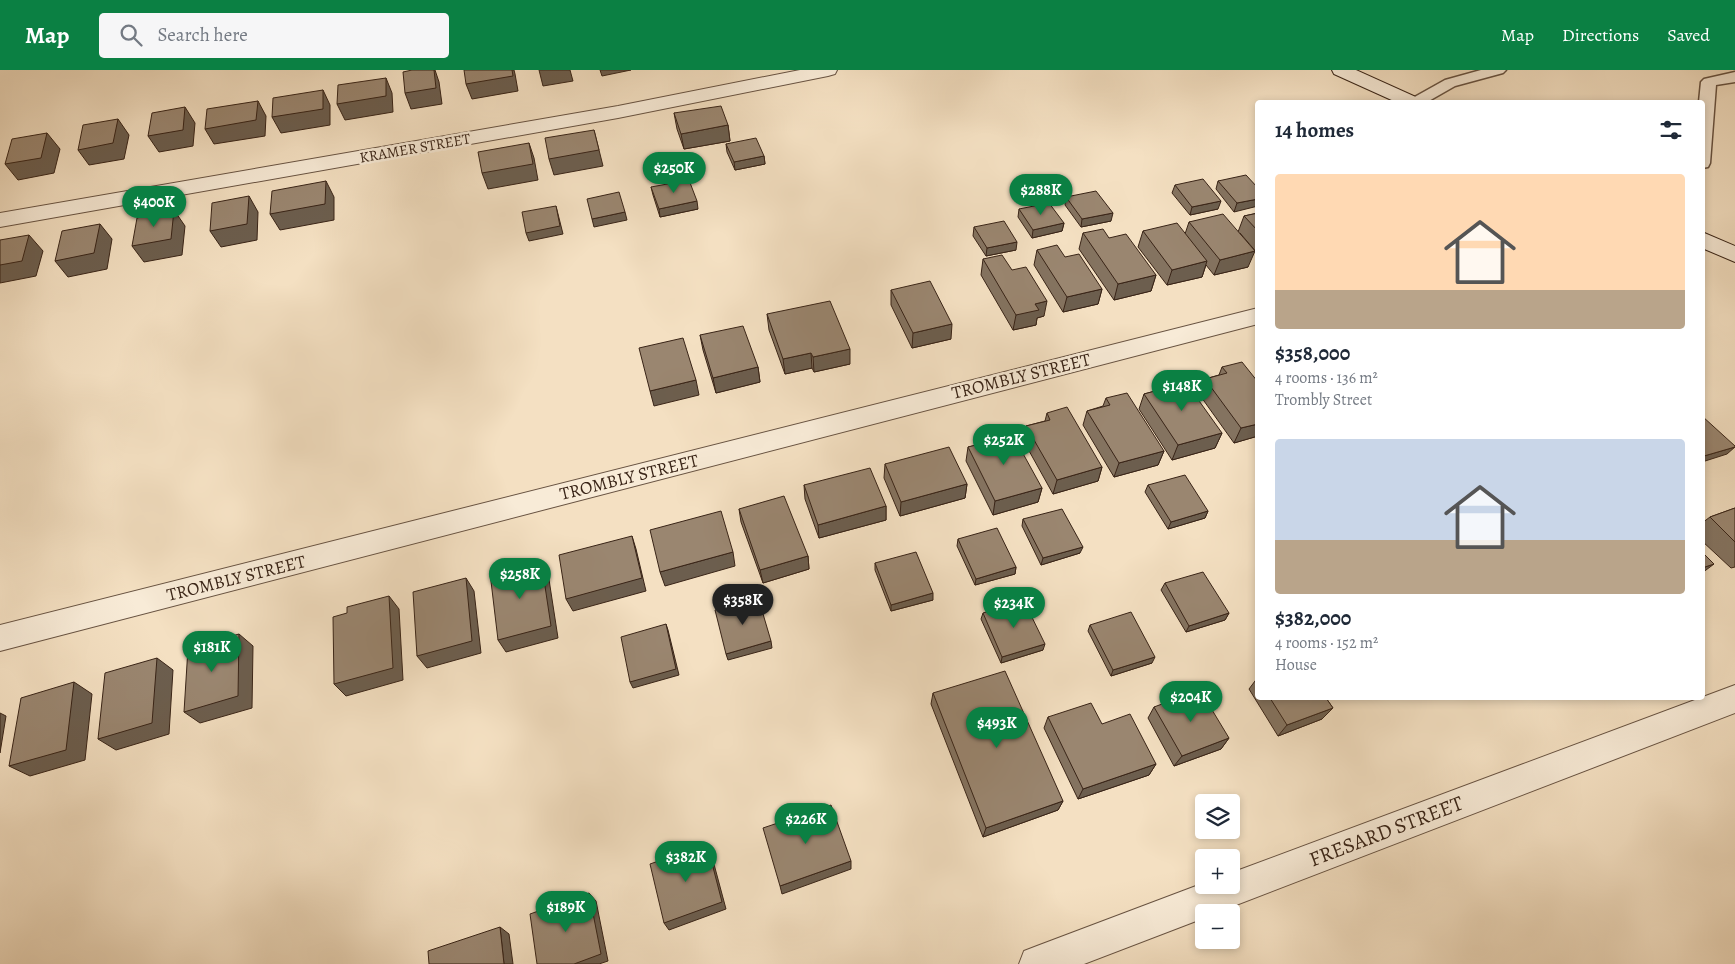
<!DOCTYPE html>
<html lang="en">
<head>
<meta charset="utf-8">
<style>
	:root { --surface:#fff; --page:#f6f6f7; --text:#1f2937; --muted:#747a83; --accent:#0b8043 }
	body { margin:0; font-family:Alegreya,serif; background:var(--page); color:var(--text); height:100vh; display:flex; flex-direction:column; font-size:19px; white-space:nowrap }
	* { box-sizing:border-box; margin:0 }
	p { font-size:16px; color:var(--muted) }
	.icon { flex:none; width:28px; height:28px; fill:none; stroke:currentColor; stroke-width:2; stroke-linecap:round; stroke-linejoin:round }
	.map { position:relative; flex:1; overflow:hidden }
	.sheet { position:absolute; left:1255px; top:30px; width:450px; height:600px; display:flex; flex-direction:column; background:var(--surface); border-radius:5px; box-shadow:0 2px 8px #0003 }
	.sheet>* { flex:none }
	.buttons { position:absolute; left:1195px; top:724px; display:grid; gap:10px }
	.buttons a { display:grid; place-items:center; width:45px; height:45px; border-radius:5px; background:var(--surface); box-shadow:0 2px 8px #0003; font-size:25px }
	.price { position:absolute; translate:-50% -42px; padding:0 11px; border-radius:18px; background:var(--accent); color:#fff; font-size:16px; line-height:32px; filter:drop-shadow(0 1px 2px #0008) }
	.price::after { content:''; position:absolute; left:50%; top:30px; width:15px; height:11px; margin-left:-8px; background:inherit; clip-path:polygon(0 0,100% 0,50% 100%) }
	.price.current { background:#222; color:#fff }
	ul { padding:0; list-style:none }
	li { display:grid; align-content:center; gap:10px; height:265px; padding:0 20px }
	li span { display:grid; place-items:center; height:155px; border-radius:5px; color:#555 }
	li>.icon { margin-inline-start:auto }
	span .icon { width:90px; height:90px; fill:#fffc; stroke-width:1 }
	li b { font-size:21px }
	h2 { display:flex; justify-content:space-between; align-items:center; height:60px; padding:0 20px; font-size:21px }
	header { display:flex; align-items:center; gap:30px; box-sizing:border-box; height:70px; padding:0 25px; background:var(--accent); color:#fff }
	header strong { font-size:24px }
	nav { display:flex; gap:28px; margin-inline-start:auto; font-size:18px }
	.search { width:350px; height:45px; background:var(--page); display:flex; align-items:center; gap:12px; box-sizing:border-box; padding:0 18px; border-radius:5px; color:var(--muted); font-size:19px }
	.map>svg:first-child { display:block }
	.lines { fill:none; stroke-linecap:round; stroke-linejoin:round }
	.lane-casing { stroke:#685342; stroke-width:3 }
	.street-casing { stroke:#685342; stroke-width:2 }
	.secondary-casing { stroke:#392417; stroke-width:2 }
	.lane { fill:#f8ebd7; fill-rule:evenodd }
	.street { fill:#f8ebd7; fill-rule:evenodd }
	.secondary { fill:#f8ebd7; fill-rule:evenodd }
	.wall { fill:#847360; stroke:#392417 }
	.shaded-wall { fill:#6c5e4e; stroke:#392417 }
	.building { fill:#9a8670; stroke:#392417 }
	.labels { text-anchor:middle; stroke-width:5; stroke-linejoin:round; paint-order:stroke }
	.far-street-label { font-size:15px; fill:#392417; stroke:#f8ebd7 }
	.street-label { font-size:18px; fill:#392417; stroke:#f8ebd7 }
	.near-street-label { font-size:21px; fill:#392417; stroke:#f8ebd7 }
</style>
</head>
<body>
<header>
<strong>Map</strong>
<div class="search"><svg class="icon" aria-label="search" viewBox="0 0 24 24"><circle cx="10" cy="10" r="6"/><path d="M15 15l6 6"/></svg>Search here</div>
<nav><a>Map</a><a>Directions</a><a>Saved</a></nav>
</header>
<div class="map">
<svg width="1735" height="894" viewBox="0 0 1735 894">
	<rect width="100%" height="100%" fill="#f4e0c2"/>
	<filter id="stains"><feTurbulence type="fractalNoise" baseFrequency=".004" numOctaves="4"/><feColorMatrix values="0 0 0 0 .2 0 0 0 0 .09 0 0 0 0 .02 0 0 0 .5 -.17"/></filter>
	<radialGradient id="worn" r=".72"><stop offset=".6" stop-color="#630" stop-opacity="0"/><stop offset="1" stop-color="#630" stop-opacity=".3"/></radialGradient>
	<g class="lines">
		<defs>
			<path id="lane" d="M 1481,0 L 1506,0 L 1503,3 L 1455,16 L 1427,32 L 1409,32 L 1411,29 L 1445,10 Z
				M 1735,2 L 1735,12 L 1716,15 L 1710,93 L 1708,97 L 1702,98 L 1702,32 L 1699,32 L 1701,12 L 1704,9 Z"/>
			<path id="street" d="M 800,0 L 837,0 L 835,4 L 828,6 L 618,48 L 0,157 L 0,143 L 618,36 Z
				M 1258,238 L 1258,254 L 0,581 L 0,555 Z
				M 1735,615 L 1735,643 L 1218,842 L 1204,842 L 1204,848 L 1084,894 L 1019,894 L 1024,881 L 1037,876 L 1204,813 L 1204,815 L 1231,815 L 1231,803 Z"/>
			<path id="secondary" d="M 1332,0 L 1356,0 L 1418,28 L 1421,32 L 1396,32 L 1334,4 Z
				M 1702,162 L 1735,176 L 1735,192 L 1702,178 Z"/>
		</defs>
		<use href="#lane" class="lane-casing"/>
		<use href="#street" class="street-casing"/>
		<use href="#secondary" class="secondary-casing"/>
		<use href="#lane" class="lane"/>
		<use href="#street" class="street"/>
		<use href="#secondary" class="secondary"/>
	</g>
	<path class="wall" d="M 674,43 L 728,55 L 730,71 L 684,79 L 677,59 Z
		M 726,74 L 764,86 L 765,94 L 735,100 L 727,82 Z
		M 1218,111 L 1258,118 L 1234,142 L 1216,119 Z
		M 1175,115 L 1218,139 L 1190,145 L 1172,123 Z
		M 651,117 L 698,139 L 660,147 L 653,125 Z
		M 1066,127 L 1111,151 L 1081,157 L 1065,135 Z
		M 1019,139 L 1064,153 L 1062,161 L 1032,168 L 1018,147 Z
		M 1258,143 L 1258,184 L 1240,163 L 1248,197 L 1214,205 L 1206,195 L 1202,207 L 1167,215 L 1138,177 L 1143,161 L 1185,164 L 1189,152 L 1238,162 L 1244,146 Z
		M 974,157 L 1016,180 L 986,186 L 973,166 Z
		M 1083,163 L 1109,168 L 1156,205 L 1151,221 L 1114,230 L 1079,179 Z
		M 1037,180 L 1065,187 L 1102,219 L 1098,234 L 1063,242 L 1034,195 Z
		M 983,189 L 1012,200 L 1044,246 L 1037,248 L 1036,255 L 1013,260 L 981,205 Z
		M 891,220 L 951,269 L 912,278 L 891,235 Z
		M 767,244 L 850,294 L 814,302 L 812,298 L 785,304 L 769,260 Z
		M 700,265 L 758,297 L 760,312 L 716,323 L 703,280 Z
		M 1222,297 L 1258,312 L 1258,366 L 1234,373 L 1199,324 L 1205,309 L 1219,305 Z
		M 1162,312 L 1222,363 L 1215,378 L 1172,390 L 1139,339 L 1144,324 L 1159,320 Z
		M 1106,328 L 1164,381 L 1158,395 L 1114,407 L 1083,355 L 1087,341 L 1103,336 Z
		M 1047,343 L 1102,397 L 1098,411 L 1053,424 L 1023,370 L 1026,356 L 1045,351 Z
		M 978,369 L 1042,418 L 1038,432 L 993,445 L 966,391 L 968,377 L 977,375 Z
		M 885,394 L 967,414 L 965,428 L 900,446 L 884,408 Z
		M 804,415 L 886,436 L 886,450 L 819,468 L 805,429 Z
		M 1148,415 L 1208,441 L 1205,448 L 1168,459 L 1145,422 Z
		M 1735,438 L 1735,497 L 1731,498 L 1702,471 L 1702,453 L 1710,447 Z
		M 739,439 L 808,486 L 809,499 L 763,513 L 741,452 Z
		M 1023,449 L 1080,483 L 1041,495 L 1022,456 Z
		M 958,469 L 1016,497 L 1015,504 L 975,515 L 957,476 Z
		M 875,493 L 933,530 L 891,541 L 875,500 Z
		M 1165,513 L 1229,543 L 1225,550 L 1186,562 L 1161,520 Z
		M 983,543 L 1043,580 L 1001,593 L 981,549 Z
		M 1090,555 L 1152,593 L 1111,606 L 1088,561 Z
		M 1258,607 L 1258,628 L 1326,628 L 1333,638 L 1322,649 L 1278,666 L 1249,619 Z
		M 933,623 L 1063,731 L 1058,740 L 983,767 L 931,634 Z
		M 1154,637 L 1229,668 L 1221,679 L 1174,696 L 1148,648 Z
		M 1048,647 L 1102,654 L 1156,694 L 1149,705 L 1078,729 L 1044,658 Z"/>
	<path class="shaded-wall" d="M 434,0 L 435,0 L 439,12 L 442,34 L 411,39 L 405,23 Z
		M 512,0 L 514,0 L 515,4 L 518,21 L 472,29 L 466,14 Z
		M 539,0 L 570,0 L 573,11 L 543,16 Z
		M 600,0 L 631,0 L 602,6 Z
		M 386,8 L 392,23 L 393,42 L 345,50 L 337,34 Z
		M 323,20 L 330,35 L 330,55 L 281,63 L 272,47 Z
		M 258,31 L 266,46 L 265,66 L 214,74 L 205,59 Z
		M 185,37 L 195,53 L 193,76 L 159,82 L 148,66 Z
		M 118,49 L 129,65 L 124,89 L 89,95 L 78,80 Z
		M 728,55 L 730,71 L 684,79 L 681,64 Z
		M 594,60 L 603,96 L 554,105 L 549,89 Z
		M 47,63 L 60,79 L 54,103 L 18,110 L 5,94 Z
		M 529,73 L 534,88 L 538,110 L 488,119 L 482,103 Z
		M 764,86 L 765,94 L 735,100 L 734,92 Z
		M 326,111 L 334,127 L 334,150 L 280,160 L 270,144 Z
		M 249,126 L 258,142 L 257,170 L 221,177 L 210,161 Z
		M 1258,129 L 1258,136 L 1234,142 L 1237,133 Z
		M 697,131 L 698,139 L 660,147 L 659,139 Z
		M 1221,131 L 1218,139 L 1190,145 L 1192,137 Z
		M 556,136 L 563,164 L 529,171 L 526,163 Z
		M 174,140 L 185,156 L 182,185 L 144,192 L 132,176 Z
		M 625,142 L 627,150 L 594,157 L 592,149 Z
		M 1113,143 L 1111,151 L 1081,157 L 1082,149 Z
		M 1064,153 L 1062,161 L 1032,168 L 1033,160 Z
		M 100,154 L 112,169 L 107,199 L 68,207 L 55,191 Z
		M 29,165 L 43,181 L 36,206 L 0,213 L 0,195 Z
		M 1017,172 L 1016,180 L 986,186 L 987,178 Z
		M 1255,181 L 1248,197 L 1214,205 L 1220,190 Z
		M 1207,191 L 1202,207 L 1167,215 L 1172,200 Z
		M 1156,205 L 1151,221 L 1114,230 L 1118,214 Z
		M 1102,219 L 1098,234 L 1063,242 L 1067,227 Z
		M 1047,231 L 1044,246 L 1037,248 L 1036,255 L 1013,260 L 1016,245 L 1035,234 Z
		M 952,254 L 951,269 L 912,278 L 913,263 Z
		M 850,279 L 850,294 L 814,302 L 813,287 Z
		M 811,283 L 812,298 L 785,304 L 783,289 Z
		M 758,297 L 760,312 L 716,323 L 713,308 Z
		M 696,310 L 699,325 L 654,336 L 650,321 Z
		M 1258,354 L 1258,366 L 1234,373 L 1241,358 Z
		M 1222,363 L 1215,378 L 1172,390 L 1178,375 Z
		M 1735,377 L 1727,384 L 1702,392 L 1702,387 L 1704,386 Z
		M 1164,381 L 1158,395 L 1114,407 L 1119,393 Z
		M 1102,397 L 1098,411 L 1053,424 L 1057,410 Z
		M 967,414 L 965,428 L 900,446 L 901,432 Z
		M 1042,418 L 1038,432 L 993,445 L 995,431 Z
		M 886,436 L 886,450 L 819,468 L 818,455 Z
		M 1208,441 L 1205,448 L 1168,459 L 1171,452 Z
		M 632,466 L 636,479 L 646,521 L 573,541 L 566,529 Z
		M 1083,477 L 1080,483 L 1041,495 L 1043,488 Z
		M 733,482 L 735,496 L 665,516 L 660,502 Z
		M 808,486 L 809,499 L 763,513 L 760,500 Z
		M 541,490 L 548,503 L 558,568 L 506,582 L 498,570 Z
		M 1714,494 L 1702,503 L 1702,498 Z
		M 1016,497 L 1015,504 L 975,515 L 976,509 Z
		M 466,508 L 474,521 L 481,583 L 427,598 L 417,586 Z
		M 933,523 L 933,530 L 891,541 L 891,535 Z
		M 389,526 L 399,539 L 403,610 L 346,626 L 334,614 Z
		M 1229,543 L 1225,550 L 1186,562 L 1189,556 Z
		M 666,554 L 668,560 L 679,605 L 633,618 L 630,612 Z
		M 239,564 L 253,576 L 252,638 L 200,653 L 184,642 Z
		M 771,571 L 772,578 L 728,590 L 726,584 Z
		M 1045,574 L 1043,580 L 1001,593 L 1002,587 Z
		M 1155,587 L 1152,593 L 1111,606 L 1113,600 Z
		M 157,588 L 173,600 L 169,664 L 116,680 L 98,669 Z
		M 74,612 L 92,624 L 85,690 L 30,706 L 9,696 Z
		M 1333,638 L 1322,649 L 1278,666 L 1287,655 Z
		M 0,643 L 6,646 L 0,683 Z
		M 1229,668 L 1221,679 L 1174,696 L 1182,686 Z
		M 1156,694 L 1149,705 L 1078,729 L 1083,719 Z
		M 1063,731 L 1058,740 L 983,767 L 986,758 Z
		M 707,774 L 711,783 L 726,839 L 669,860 L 664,853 Z
		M 851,791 L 851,799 L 782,824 L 780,816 Z
		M 589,823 L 596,831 L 608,891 L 599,894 L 574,894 Z
		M 500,857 L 509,864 L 513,894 L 504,894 Z"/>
	<path class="building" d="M 412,0 L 434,0 L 436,18 L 405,23 L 403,2 Z
		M 464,0 L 512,0 L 513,6 L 466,14 Z
		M 386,8 L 386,26 L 337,34 L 338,15 Z
		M 323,20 L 323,39 L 272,47 L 273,28 Z
		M 258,31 L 256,50 L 205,59 L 207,39 Z
		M 721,36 L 728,55 L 681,64 L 674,43 Z
		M 185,37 L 183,60 L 148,66 L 152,43 Z
		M 118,49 L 113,73 L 78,80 L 83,55 Z
		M 594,60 L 599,80 L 549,89 L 545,68 Z
		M 47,63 L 41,88 L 5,94 L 12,69 Z
		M 756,68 L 764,86 L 734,92 L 726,74 Z
		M 529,73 L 533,94 L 482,103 L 478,82 Z
		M 1246,105 L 1258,118 L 1258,129 L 1237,133 L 1218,111 Z
		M 1203,109 L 1221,131 L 1192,137 L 1175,115 Z
		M 689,110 L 697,131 L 659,139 L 651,117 Z
		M 326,111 L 325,134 L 270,144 L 272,121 Z
		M 1096,121 L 1113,143 L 1082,149 L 1066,127 Z
		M 619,122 L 625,142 L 592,149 L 587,129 Z
		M 249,126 L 247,154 L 210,161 L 212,133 Z
		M 1049,133 L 1064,153 L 1033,160 L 1019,139 Z
		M 556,136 L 560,156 L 526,163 L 522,142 Z
		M 174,140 L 171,169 L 132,176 L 137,148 Z
		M 1258,143 L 1258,161 L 1244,146 Z
		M 1223,144 L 1255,181 L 1220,190 L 1189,152 Z
		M 1004,151 L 1017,172 L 987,178 L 974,157 Z
		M 1177,153 L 1207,191 L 1172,200 L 1143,161 Z
		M 100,154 L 94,183 L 55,191 L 62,161 Z
		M 1103,159 L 1109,168 L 1126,164 L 1156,205 L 1118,214 L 1083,163 Z
		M 29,165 L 22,191 L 0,195 L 0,170 Z
		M 1057,175 L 1065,187 L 1079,184 L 1102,219 L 1067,227 L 1037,180 Z
		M 1002,185 L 1012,200 L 1026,197 L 1047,231 L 1035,234 L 1039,240 L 1016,245 L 983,189 Z
		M 930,211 L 952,254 L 913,263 L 891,220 Z
		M 830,231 L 850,279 L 813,287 L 811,283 L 783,289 L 767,244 Z
		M 743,256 L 758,297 L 713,308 L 700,265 Z
		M 683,268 L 696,310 L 650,321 L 639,278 Z
		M 1242,292 L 1258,312 L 1258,354 L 1241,358 L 1205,309 L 1227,303 L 1222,297 Z
		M 1182,307 L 1222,363 L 1178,375 L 1144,324 L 1166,318 L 1162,312 Z
		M 1127,323 L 1164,381 L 1119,393 L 1087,341 L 1110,335 L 1106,328 Z
		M 1067,337 L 1102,397 L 1057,410 L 1026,356 L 1050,350 L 1047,343 Z
		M 1702,346 L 1735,376 L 1735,377 L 1704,386 L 1702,385 Z
		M 1010,360 L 1042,418 L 995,431 L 968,377 L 980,374 L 978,369 Z
		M 949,377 L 967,414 L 901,432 L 885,394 Z
		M 870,398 L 886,436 L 818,455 L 804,415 Z
		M 1185,405 L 1208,441 L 1171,452 L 1148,415 Z
		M 784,426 L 808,486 L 760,500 L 739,439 Z
		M 1735,438 L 1735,472 L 1710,447 Z
		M 1062,439 L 1083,477 L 1043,488 L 1023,449 Z
		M 721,441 L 733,482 L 660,502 L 650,460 Z
		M 997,458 L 1016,497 L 976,509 L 958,469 Z
		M 632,466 L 642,508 L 566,529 L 559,485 Z
		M 916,482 L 933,523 L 891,535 L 875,493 Z
		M 1702,482 L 1714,494 L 1702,498 Z
		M 541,490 L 551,556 L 498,570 L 490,503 Z
		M 1203,502 L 1229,543 L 1189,556 L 1165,513 Z
		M 466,508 L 472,571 L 417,586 L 413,522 Z
		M 389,526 L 393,598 L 334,614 L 333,547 L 347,543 L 347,537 Z
		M 758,527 L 771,571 L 726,584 L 715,540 Z
		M 1024,531 L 1045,574 L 1002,587 L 983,543 Z
		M 1131,542 L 1155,587 L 1113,600 L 1090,555 Z
		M 666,554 L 676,599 L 630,612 L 621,567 Z
		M 239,564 L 238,626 L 184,642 L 188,578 Z
		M 157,588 L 152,653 L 98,669 L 105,603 Z
		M 1005,601 L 1063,731 L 986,758 L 933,623 Z
		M 74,612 L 66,680 L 9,696 L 21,628 Z
		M 1200,620 L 1229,668 L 1182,686 L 1154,637 Z
		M 1270,628 L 1326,628 L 1333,638 L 1287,655 Z
		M 1091,633 L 1102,654 L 1130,644 L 1156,694 L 1083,719 L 1048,647 Z
		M 831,735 L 851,791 L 780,816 L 763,758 Z
		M 707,774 L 722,832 L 664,853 L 650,794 Z
		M 589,823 L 601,884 L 574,894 L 537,894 L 530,844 Z
		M 500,857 L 504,894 L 429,894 L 428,881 Z"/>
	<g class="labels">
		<g class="far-street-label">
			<text transform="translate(415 78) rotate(-10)" y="5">KRAMER STREET</text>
		</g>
		<g class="street-label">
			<text transform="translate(1021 306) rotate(-14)" y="6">TROMBLY STREET</text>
			<text transform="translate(629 407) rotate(-14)" y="6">TROMBLY STREET</text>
			<text transform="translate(236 508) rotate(-14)" y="6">TROMBLY STREET</text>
		</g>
		<g class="near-street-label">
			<text transform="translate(1386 761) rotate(-21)" y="7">FRESARD STREET</text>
		</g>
	</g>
	<rect width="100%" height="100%" filter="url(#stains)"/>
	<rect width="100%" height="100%" fill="url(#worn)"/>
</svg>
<div class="buttons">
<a><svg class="icon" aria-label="layers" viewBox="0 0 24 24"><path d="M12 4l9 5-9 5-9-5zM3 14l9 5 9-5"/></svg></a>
<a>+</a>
<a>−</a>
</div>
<b class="price" style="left:674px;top:124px">$250K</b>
<b class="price" style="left:1041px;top:146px">$288K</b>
<b class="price" style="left:154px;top:158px">$400K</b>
<b class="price" style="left:1182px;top:342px">$148K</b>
<b class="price" style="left:1004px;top:396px">$252K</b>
<b class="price" style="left:520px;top:530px">$258K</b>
<b class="price current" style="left:743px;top:556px">$358K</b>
<b class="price" style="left:1014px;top:559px">$234K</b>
<b class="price" style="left:212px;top:603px">$181K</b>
<b class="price" style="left:1191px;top:653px">$204K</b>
<b class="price" style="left:997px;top:679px">$493K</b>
<b class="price" style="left:806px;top:775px">$226K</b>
<b class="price" style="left:686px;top:813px">$382K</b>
<b class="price" style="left:566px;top:863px">$189K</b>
<section class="sheet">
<h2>14 homes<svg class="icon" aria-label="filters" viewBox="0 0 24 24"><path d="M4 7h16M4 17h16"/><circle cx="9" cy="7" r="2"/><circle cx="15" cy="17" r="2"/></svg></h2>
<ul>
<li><span style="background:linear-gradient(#ffd9b3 75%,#b9a48a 0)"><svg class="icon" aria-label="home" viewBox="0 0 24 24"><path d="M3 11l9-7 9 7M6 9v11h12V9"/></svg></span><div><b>$358,000</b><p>4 rooms · 136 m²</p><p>Trombly Street</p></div></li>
<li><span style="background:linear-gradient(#c9d6e8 65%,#b9a48a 0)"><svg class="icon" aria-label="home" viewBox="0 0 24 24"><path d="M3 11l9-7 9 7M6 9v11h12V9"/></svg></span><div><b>$382,000</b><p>4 rooms · 152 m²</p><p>House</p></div></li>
</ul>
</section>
</div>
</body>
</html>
